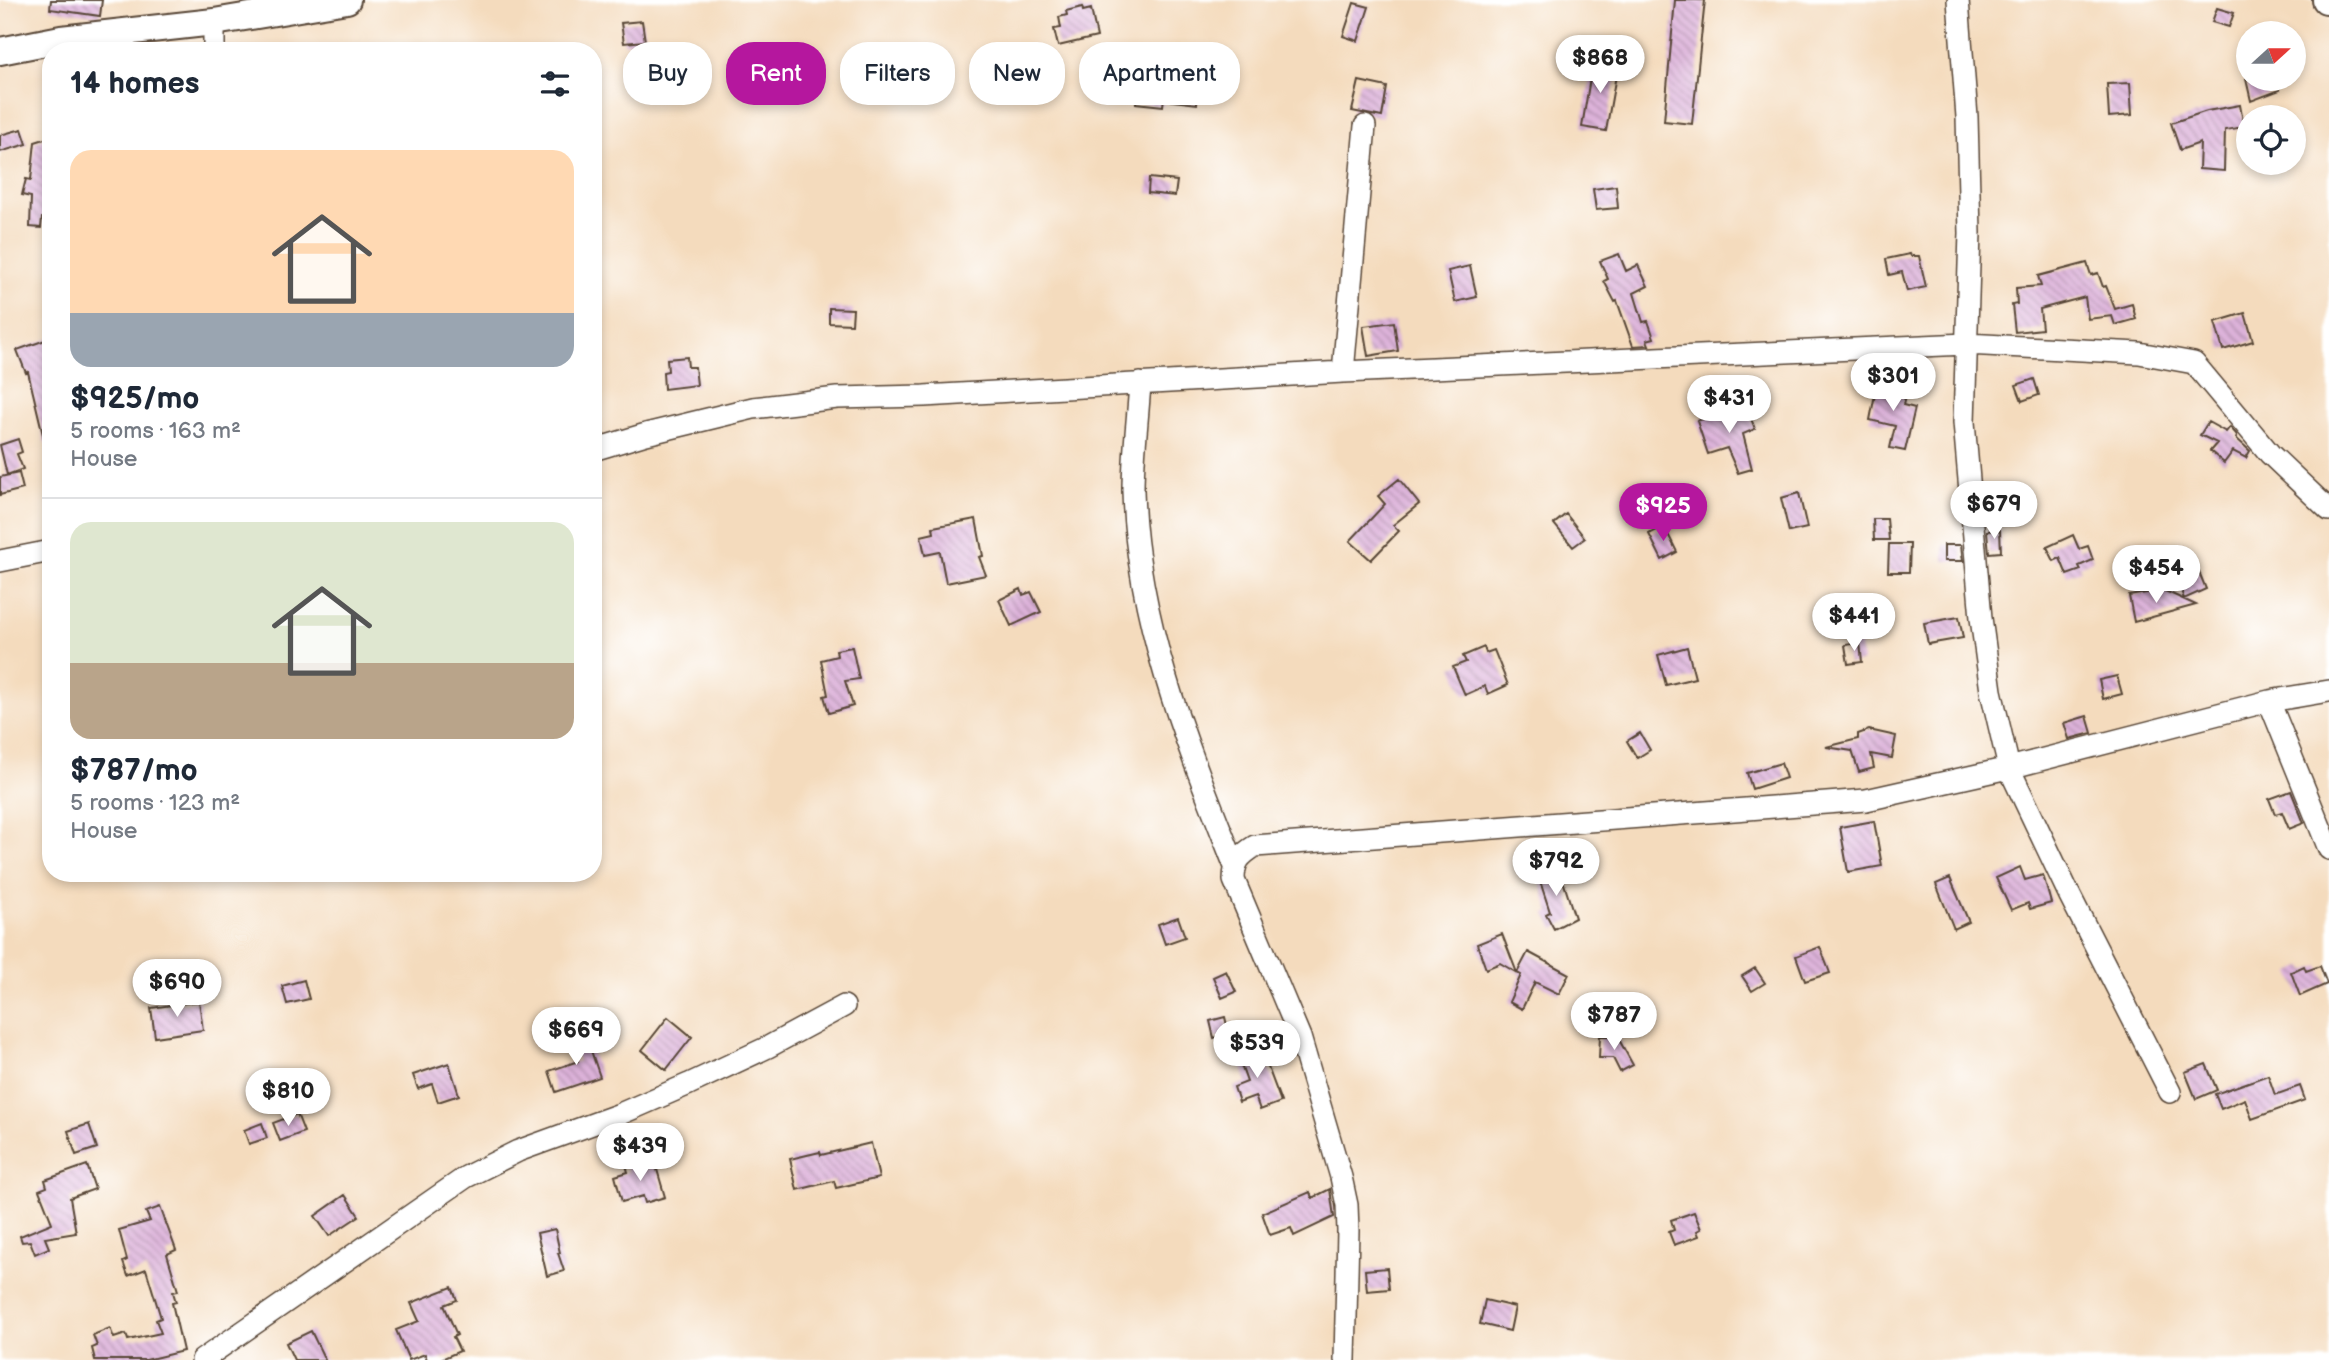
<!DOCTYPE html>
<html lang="en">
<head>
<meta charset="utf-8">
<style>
	:root { --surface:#fff; --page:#f2f2f3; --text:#1f2937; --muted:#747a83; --line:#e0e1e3; --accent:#b5179e }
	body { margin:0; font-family:"Balsamiq Sans",sans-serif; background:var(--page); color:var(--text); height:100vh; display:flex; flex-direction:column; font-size:26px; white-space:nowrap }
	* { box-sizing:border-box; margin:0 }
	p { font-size:23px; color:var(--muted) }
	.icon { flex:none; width:38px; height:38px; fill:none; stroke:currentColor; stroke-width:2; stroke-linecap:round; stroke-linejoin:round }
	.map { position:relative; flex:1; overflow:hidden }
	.drawer { position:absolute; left:42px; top:42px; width:560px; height:840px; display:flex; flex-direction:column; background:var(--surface); border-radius:28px; box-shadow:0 4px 10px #0003 }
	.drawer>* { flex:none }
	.guide { position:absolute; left:623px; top:42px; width:665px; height:63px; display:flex; gap:14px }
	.needle { width:46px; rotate:69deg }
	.buttons { position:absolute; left:2236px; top:21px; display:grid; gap:14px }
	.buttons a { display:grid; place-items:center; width:70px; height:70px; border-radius:50%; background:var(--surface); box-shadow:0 4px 10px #0003; font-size:35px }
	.price { position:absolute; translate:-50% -60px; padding:0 16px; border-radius:24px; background:#fff; color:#222; font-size:23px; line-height:46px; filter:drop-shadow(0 2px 4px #0008) }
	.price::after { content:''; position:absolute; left:50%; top:42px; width:21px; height:16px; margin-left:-10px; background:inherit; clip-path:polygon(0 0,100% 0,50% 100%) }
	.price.selected { background:var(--accent); color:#fff }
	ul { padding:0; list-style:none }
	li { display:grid; align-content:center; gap:14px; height:371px; padding:0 28px }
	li+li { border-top:2px solid var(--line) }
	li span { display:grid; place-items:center; height:217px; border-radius:21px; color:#555 }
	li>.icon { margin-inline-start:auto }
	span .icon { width:126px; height:126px; fill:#fffc; stroke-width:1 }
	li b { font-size:30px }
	h2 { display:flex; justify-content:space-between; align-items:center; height:84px; padding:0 28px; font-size:30px }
	.chip { padding:0 24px; border-radius:28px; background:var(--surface); box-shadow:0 4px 10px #0003; font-size:24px; line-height:63px }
	.chip.selected { background:var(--accent); color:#fff }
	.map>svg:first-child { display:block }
	.building { fill:url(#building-back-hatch) }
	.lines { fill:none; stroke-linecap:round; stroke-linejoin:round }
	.minor-casing { stroke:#574536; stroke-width:24 }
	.tertiary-casing { stroke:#574536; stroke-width:30 }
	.minor { stroke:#fff; stroke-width:21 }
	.tertiary { stroke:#fff; stroke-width:26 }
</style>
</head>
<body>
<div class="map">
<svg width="2329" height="1360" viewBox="0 0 2329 1360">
	<defs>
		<pattern id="building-back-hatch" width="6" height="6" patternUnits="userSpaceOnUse" patternTransform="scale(1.75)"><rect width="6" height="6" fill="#ddb2da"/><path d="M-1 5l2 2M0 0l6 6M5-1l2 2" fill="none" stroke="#b491b0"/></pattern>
	</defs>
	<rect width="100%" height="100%" fill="#fff"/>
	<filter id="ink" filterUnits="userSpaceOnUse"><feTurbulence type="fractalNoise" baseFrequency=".0143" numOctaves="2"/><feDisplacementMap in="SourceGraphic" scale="14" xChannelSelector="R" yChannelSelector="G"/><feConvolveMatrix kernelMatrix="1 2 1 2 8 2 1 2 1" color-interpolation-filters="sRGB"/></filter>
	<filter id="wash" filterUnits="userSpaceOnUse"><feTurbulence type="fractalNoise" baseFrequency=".00686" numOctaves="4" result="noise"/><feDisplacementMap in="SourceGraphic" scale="28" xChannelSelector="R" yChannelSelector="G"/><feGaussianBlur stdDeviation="1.57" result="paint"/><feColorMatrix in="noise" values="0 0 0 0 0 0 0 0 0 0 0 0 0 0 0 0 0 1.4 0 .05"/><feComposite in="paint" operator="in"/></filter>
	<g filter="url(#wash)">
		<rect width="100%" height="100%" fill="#f4dbbd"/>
		<g id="blocks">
			<path class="building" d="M 51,0 L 102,0 L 100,16 L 50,9 Z
				M 1675,0 L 1705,0 L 1692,124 L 1664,121 Z
				M 1354,3 L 1369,7 L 1358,41 L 1343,36 Z
				M 1082,7 L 1083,11 L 1091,9 L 1097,37 L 1058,46 L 1054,29 L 1061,28 L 1059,17 L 1067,15 L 1066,11 Z
				M 2217,8 L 2234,13 L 2229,27 L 2212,22 Z
				M 642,21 L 645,41 L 624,43 L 621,23 Z
				M 1593,60 L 1618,64 L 1606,131 L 1582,127 Z
				M 1177,63 L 1201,66 L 1197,104 L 1172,101 Z
				M 671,69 L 676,94 L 641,100 L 637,75 Z
				M 2246,79 L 2276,79 L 2280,90 L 2251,101 Z
				M 1359,81 L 1387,87 L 1382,117 L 1352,111 Z
				M 2130,83 L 2132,115 L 2109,117 L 2107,84 Z
				M 1137,86 L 1165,89 L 1163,106 L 1136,103 Z
				M 2240,105 L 2244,127 L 2225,130 L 2224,171 L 2199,169 L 2200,143 L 2180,150 L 2171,123 L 2207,111 Z
				M 22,129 L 27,144 L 0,152 L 0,135 Z
				M 51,137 L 43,204 L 51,204 L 51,218 L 42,218 L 41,228 L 30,227 L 31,197 L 22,195 L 26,179 L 31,180 L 35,142 Z
				M 1149,178 L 1177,181 L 1175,196 L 1148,193 Z
				M 1616,186 L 1618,208 L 1596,210 L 1593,189 Z
				M 1619,254 L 1626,271 L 1638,265 L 1648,286 L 1634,293 L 1643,322 L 1648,321 L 1654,338 L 1647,340 L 1649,345 L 1633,346 L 1617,301 L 1615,302 L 1604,281 L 1608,279 L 1600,261 Z
				M 1910,254 L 1911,256 L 1919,256 L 1926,287 L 1907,291 L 1902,272 L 1889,275 L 1886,259 Z
				M 2087,263 L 2091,275 L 2098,273 L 2103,287 L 2106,286 L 2115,309 L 2132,304 L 2136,319 L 2115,325 L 2112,316 L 2088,319 L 2085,297 L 2040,309 L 2042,329 L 2015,332 L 2012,305 L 2017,304 L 2016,288 L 2041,286 L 2038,276 Z
				M 1470,266 L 1477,297 L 1455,302 L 1448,271 Z
				M 829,308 L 853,309 L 852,324 L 829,323 Z
				M 2245,313 L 2253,341 L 2223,350 L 2215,322 Z
				M 1394,322 L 1398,351 L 1368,356 L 1363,326 Z
				M 51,338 L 51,442 L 45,443 L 28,372 L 26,373 L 17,350 Z
				M 687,357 L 688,367 L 695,367 L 697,385 L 664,389 L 663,372 L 668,371 L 667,359 Z
				M 1878,379 L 1896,384 L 1896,390 L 1906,392 L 1903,405 L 1915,408 L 1905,451 L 1890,448 L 1895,426 L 1870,420 Z
				M 2034,379 L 2039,395 L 2022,401 L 2016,385 Z
				M 1745,403 L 1755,429 L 1743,434 L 1752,469 L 1738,473 L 1727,448 L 1708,454 L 1697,421 Z
				M 2208,422 L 2226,432 L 2230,427 L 2237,435 L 2236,438 L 2250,451 L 2246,458 L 2233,451 L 2224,463 L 2210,451 L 2217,443 L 2200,435 Z
				M 18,439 L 22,452 L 17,454 L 23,469 L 7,475 L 0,445 Z
				M 19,473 L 23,489 L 0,495 L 0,477 Z
				M 1399,479 L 1419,504 L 1393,525 L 1399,531 L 1371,560 L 1350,541 L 1385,504 L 1378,496 Z
				M 1799,493 L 1807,528 L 1789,532 L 1781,498 Z
				M 1566,514 L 1585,538 L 1573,547 L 1554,524 Z
				M 976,519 L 983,556 L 979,557 L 986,575 L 946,583 L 940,552 L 925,555 L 921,536 L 934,533 L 933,527 Z
				M 1873,519 L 1887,519 L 1889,540 L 1874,540 Z
				M 1664,526 L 1677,552 L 1662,560 L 1649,534 Z
				M 2000,530 L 2001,552 L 1989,553 L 1987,531 Z
				M 2073,535 L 2079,549 L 2088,546 L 2093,560 L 2079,566 L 2081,570 L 2067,575 L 2060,558 L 2054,561 L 2047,547 Z
				M 1889,544 L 1910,544 L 1909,572 L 1888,572 Z
				M 1944,545 L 1961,545 L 1963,561 L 1944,561 Z
				M 2195,562 L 2206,589 L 2184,599 L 2174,570 Z
				M 1021,589 L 1023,595 L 1031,592 L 1041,612 L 1011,626 L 999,600 Z
				M 2163,590 L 2196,605 L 2134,622 L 2129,596 Z
				M 1959,617 L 1963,638 L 1928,644 L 1924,623 Z
				M 1860,643 L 1862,662 L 1848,664 L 1845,645 Z
				M 852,647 L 859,679 L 845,681 L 853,706 L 829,713 L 824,696 L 828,695 L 821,660 L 837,656 L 836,650 Z
				M 1484,647 L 1486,653 L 1494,650 L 1508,685 L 1488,694 L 1485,686 L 1465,695 L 1453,667 L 1466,662 L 1463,656 Z
				M 1687,647 L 1695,678 L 1666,685 L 1658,655 Z
				M 2117,676 L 2122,694 L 2103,699 L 2099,680 Z
				M 2087,716 L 2092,733 L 2069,739 L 2064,723 Z
				M 1869,730 L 1896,736 L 1892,758 L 1871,754 L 1874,768 L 1859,772 L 1852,751 L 1826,747 L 1858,739 L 1858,734 Z
				M 1640,733 L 1650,750 L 1637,758 L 1627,741 Z
				M 1781,763 L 1786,778 L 1752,789 L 1747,773 Z
				M 2291,791 L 2304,823 L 2289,829 L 2282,812 L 2275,814 L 2269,799 Z
				M 1874,821 L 1882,866 L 1848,872 L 1840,827 Z
				M 2020,867 L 2025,880 L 2043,875 L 2051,903 L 2030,909 L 2028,903 L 2011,910 L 1996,878 Z
				M 1559,868 L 1575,918 L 1554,929 L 1546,914 L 1550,912 L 1538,875 Z
				M 1950,878 L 1969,922 L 1954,929 L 1936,884 Z
				M 1178,917 L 1185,937 L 1165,944 L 1158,924 Z
				M 1502,934 L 1517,973 L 1500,963 L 1486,969 L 1477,944 Z
				M 1820,947 L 1830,973 L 1805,981 L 1796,956 Z
				M 1528,952 L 1569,974 L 1559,994 L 1535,982 L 1522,1009 L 1509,1002 L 1521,975 L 1517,973 Z
				M 2304,966 L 2306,971 L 2320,966 L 2327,984 L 2300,996 L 2291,972 Z
				M 1755,968 L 1765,983 L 1752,991 L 1742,976 Z
				M 1226,971 L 1236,992 L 1222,998 L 1213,977 Z
				M 304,980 L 309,999 L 287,1004 L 282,986 Z
				M 199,1001 L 203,1030 L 155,1037 L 151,1008 Z
				M 668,1017 L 692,1037 L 666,1070 L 642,1050 Z
				M 1225,1017 L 1229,1034 L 1214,1038 L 1210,1021 Z
				M 585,1033 L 600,1077 L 556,1092 L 549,1071 L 578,1061 L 571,1038 Z
				M 1600,1036 L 1617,1036 L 1633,1065 L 1620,1072 L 1613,1058 L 1599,1058 Z
				M 1260,1046 L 1281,1102 L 1260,1110 L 1255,1096 L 1239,1102 L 1234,1087 L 1247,1082 L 1237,1054 Z
				M 449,1063 L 459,1095 L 438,1102 L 432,1084 L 418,1089 L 413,1075 Z
				M 2206,1064 L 2217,1090 L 2196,1099 L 2185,1072 Z
				M 2268,1075 L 2275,1095 L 2300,1086 L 2305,1100 L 2252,1119 L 2245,1099 L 2221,1109 L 2215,1094 Z
				M 297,1114 L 304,1132 L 280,1141 L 273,1123 Z
				M 262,1123 L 267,1138 L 249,1144 L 244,1130 Z
				M 89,1124 L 97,1148 L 76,1155 L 68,1131 Z
				M 871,1143 L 879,1178 L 836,1188 L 834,1181 L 797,1190 L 790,1159 L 820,1152 L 821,1155 Z
				M 643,1159 L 646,1169 L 656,1166 L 665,1197 L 645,1203 L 643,1196 L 622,1202 L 615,1176 L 628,1172 L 626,1165 Z
				M 87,1165 L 95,1189 L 70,1198 L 76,1233 L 45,1238 L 49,1248 L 35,1254 L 30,1241 L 22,1242 L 20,1236 L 52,1223 L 39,1190 L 47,1187 L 45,1180 Z
				M 1330,1189 L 1334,1217 L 1294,1236 L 1291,1228 L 1270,1235 L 1262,1213 L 1310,1192 L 1312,1198 Z
				M 345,1195 L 359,1216 L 329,1236 L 315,1216 Z
				M 160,1207 L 176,1250 L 167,1254 L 178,1291 L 173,1292 L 176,1302 L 172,1303 L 183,1351 L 146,1360 L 95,1360 L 92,1348 L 97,1346 L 93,1335 L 110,1328 L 114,1338 L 126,1334 L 128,1340 L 161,1333 L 156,1320 L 161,1318 L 146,1269 L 128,1276 L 123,1262 L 127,1260 L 119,1230 L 150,1221 L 146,1212 Z
				M 1694,1212 L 1701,1229 L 1697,1231 L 1699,1236 L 1674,1245 L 1669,1232 L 1674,1230 L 1671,1220 Z
				M 555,1229 L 560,1253 L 558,1253 L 564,1271 L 547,1276 L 537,1233 Z
				M 1387,1268 L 1389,1289 L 1367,1291 L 1365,1270 Z
				M 452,1287 L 457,1300 L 444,1305 L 457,1335 L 453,1337 L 460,1351 L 439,1360 L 427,1360 L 425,1354 L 409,1360 L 396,1330 L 419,1321 L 411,1303 Z
				M 1485,1300 L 1515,1307 L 1510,1331 L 1480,1324 Z
				M 311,1331 L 325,1360 L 294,1360 L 286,1343 Z"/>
		</g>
	</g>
	<g filter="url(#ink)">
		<use href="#blocks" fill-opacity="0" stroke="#574536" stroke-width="2"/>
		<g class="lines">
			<defs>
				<path id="minor" d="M 1958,0 L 1967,117 L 1970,233 L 1964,422 L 1981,618 L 1991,691 L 2009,768 L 2070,896 L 2170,1092
					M 214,51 L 214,22
					M 1343,372 L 1365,126
					M 1140,383 C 1138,418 1133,454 1133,490 C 1136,620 1187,745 1234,864
					M 593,450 L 646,434 L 753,408 L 837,398 L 924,396 L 1343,372 L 1966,344 L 2139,353 L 2194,363 L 2270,454 L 2329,510
					M 0,561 L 51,551
					M 2269,701 L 2329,849
					M 202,1360 L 466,1177 L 518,1151 L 620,1114 L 689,1084 L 768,1047 L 844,1006
					M 1345,1360 L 1348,1231 L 1347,1205 L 1341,1177 L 1300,1037 L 1234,880 C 1234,862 1239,856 1255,846 L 1866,800 L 2009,768 L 2269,701 L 2329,691"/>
				<path id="tertiary" d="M 2326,0 L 2329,0
					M 0,51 L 61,39 L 214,22 L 347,0"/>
			</defs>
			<use href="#minor" class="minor-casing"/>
			<use href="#tertiary" class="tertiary-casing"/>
			<use href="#minor" class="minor"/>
			<use href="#tertiary" class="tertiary"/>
		</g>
	</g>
</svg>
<div class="buttons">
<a><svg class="needle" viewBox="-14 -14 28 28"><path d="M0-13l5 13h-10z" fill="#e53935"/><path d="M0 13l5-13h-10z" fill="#747a83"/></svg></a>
<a><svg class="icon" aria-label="locate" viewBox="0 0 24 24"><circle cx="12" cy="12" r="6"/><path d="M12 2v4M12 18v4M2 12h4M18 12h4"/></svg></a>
</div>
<b class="price" style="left:1600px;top:95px">$868</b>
<b class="price" style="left:1893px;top:413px">$301</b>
<b class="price" style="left:1729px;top:435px">$431</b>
<b class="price" style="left:1994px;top:541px">$679</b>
<b class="price selected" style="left:1663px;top:543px">$925</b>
<b class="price" style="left:2156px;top:605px">$454</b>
<b class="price" style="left:1854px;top:653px">$441</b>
<b class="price" style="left:1556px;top:898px">$792</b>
<b class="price" style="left:177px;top:1019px">$690</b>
<b class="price" style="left:1614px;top:1052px">$787</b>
<b class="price" style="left:576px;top:1067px">$669</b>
<b class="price" style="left:1257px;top:1080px">$539</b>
<b class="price" style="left:288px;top:1128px">$810</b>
<b class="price" style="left:640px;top:1183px">$439</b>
<div class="guide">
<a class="chip">Buy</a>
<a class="chip selected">Rent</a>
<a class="chip">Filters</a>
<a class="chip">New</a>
<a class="chip">Apartment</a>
</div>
<section class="drawer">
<h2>14 homes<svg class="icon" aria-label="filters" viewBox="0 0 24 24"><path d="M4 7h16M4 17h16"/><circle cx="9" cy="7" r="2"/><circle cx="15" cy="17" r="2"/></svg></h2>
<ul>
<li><span style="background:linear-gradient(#ffd9b3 75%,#9aa5b1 0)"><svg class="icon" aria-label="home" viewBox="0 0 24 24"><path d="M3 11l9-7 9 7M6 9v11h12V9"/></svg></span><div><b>$925/mo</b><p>5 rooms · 163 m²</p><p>House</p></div></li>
<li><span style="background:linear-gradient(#dfe7d0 65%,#b9a48a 0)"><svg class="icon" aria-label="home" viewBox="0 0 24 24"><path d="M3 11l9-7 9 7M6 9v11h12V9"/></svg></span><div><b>$787/mo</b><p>5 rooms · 123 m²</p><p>House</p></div></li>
</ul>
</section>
</div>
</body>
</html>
